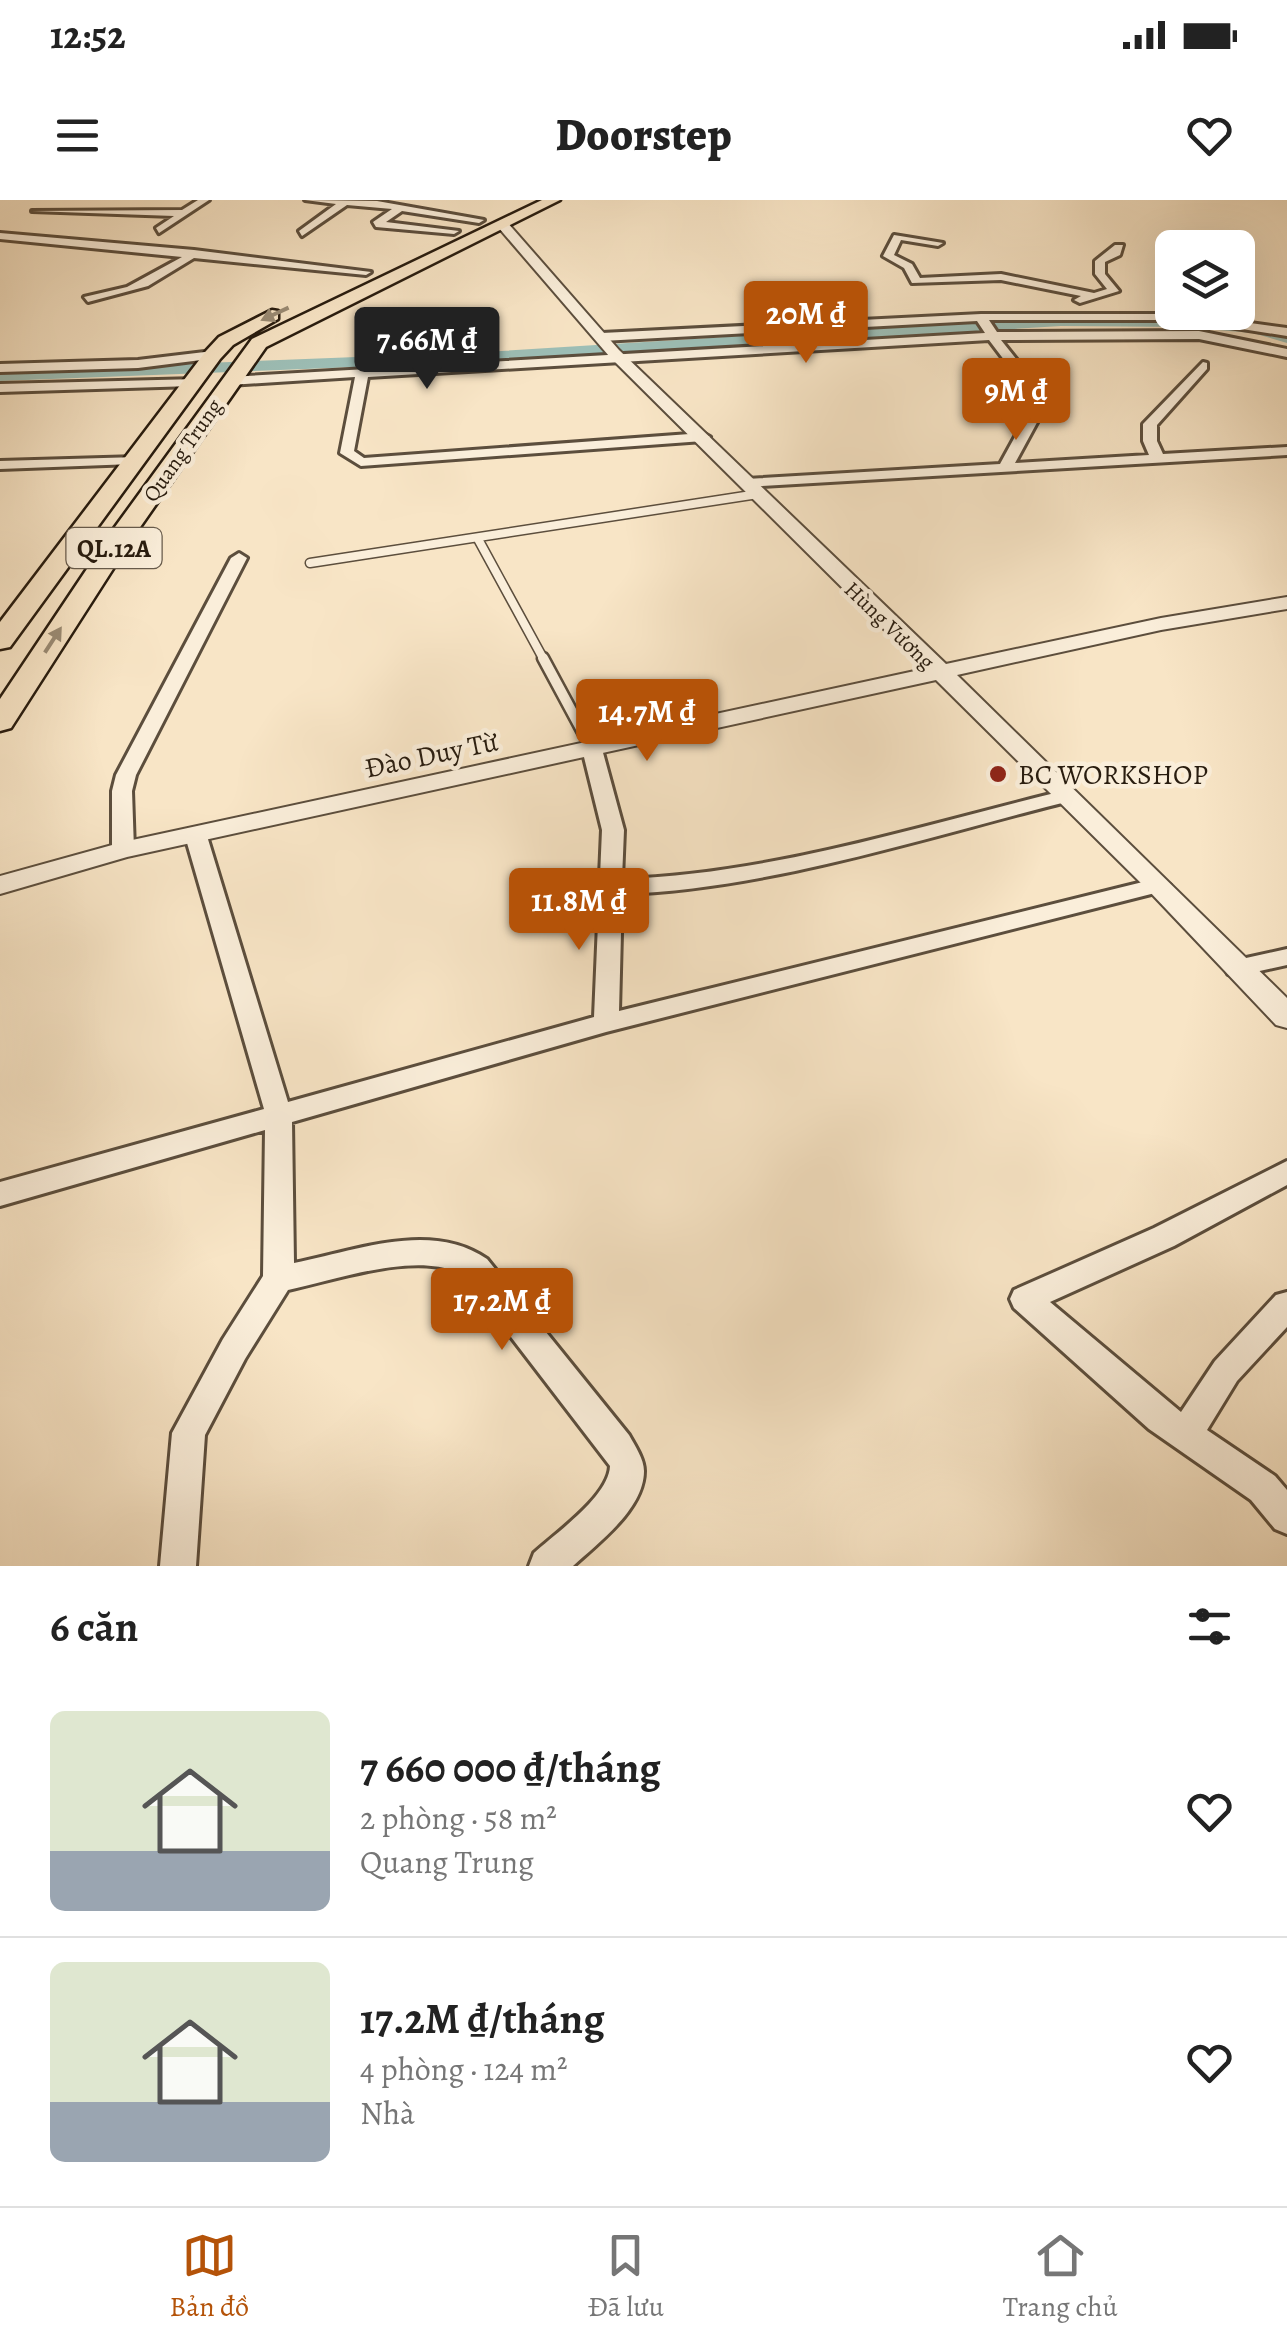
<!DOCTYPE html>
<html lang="vi">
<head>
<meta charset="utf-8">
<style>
	:root { --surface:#fff; --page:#f6f6f6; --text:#222; --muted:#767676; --line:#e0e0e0; --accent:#b45309 }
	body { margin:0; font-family:Alegreya,serif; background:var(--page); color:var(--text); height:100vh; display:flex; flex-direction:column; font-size:38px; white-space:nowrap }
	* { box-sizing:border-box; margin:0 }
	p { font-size:32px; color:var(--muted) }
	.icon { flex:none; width:55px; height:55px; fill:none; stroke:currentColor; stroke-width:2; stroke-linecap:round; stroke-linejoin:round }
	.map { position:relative; height:1366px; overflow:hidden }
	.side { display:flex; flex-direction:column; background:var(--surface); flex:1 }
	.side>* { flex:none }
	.fabs { position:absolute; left:1155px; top:30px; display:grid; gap:20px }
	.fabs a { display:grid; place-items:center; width:100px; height:100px; border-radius:15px; background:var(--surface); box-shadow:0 10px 40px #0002; font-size:50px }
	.price { position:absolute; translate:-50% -85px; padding:0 22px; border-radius:10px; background:var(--accent); color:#fff; font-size:32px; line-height:65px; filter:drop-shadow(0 2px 5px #0008) }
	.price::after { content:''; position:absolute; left:50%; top:60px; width:30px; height:22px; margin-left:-15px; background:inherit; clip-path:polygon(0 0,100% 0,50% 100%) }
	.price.on { background:#222; color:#fff }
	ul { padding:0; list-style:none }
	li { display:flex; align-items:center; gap:30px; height:250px; padding:0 50px }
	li+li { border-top:2px solid var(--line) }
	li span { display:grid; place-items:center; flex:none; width:280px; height:200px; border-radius:15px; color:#555 }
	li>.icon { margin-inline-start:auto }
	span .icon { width:120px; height:120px; fill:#fffc; stroke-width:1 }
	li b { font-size:42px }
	h2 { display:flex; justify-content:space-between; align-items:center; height:120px; padding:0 50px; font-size:42px }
	.status { display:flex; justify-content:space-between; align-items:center; height:70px; padding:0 50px; background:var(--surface); direction:ltr }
	.status svg { height:28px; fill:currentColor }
	header { display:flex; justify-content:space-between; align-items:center; height:130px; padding:0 50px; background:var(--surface); font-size:45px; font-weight:800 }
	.tab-bar { display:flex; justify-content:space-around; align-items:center; height:140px; border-top:2px solid var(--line); background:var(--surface); font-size:28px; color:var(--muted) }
	.tab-bar a { display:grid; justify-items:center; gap:5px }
	.tab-bar .on { color:var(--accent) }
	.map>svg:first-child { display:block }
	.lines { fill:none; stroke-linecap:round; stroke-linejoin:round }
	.canal { fill:#9dbfb7; fill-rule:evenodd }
	.service-far1-casing { stroke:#5c4e3d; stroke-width:11 }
	.service-casing { stroke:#5c4e3d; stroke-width:15 }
	.minor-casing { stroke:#5c4e3d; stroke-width:6 }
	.tertiary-casing { stroke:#5c4e3d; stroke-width:4 }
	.trunk-casing { stroke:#281c0f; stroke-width:5 }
	.service-far1 { stroke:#faeeda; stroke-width:8 }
	.service { stroke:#faeeda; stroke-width:10 }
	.minor { fill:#faeeda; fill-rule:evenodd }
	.tertiary { fill:#faeeda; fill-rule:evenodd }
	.trunk { fill:#f8e5c6; fill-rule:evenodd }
	.oneway { fill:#9a8b74 }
	.poi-dot { fill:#8f2418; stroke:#faeeda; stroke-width:4 }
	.labels { text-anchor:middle; stroke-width:9; stroke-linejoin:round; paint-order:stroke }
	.far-street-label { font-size:22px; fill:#281c0f; stroke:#faeeda }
	.shield { fill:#faeeda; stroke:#675b4c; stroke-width:2.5 }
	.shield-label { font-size:25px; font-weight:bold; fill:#281c0f }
	.street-label { font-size:28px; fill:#281c0f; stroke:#faeeda }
	.poi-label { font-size:28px; fill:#281c0f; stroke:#faeeda; text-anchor:start }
</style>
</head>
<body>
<div class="status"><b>12:52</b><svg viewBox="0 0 49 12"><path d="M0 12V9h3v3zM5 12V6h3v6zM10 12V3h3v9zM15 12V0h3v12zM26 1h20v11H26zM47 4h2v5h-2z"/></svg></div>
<header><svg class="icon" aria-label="menu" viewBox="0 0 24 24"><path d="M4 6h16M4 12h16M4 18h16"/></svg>Doorstep<svg class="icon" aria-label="heart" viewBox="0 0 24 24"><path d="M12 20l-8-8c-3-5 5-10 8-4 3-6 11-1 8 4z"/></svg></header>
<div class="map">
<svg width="1287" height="1366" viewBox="0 0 1287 1366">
	<rect width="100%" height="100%" fill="#f8e5c6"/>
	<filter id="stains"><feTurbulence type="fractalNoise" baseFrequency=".002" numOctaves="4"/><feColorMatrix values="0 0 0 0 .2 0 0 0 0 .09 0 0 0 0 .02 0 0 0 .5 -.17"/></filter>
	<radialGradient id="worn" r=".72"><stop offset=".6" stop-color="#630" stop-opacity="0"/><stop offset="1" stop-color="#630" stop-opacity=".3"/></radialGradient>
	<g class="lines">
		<path class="canal" d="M 1061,116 C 1136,117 1215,111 1287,133 L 1287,143 L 1253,133 L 1183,127 L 1061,126 L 485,162 L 0,181 L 0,171 L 485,152 Z"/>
		<defs>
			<path id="service-far1" d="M 478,339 L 544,460
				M 310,363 L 758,294"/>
			<path id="service" d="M 543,458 L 592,549"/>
			<path id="minor" d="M 198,0 L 209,0 L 159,33 L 156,28 L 174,16 L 32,11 L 182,10 Z
				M 305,0 L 377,1 L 484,20 L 479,23 L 402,11 L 386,22 L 459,31 L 454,34 L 376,27 L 373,22 L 392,9 L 347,5 L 302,36 L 299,31 L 336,4 Z
				M 0,33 L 194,50 L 371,72 L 366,75 L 194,58 L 148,86 L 88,102 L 84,97 L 127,87 L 182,57 L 0,39 Z
				M 894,35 L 943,43 L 938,46 L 901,40 L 894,55 L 912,64 L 920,78 L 1001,74 L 1094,93 L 1107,89 L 1095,74 L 1095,61 L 1115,45 L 1123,45 L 1120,55 L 1105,62 L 1105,74 L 1119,91 L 1080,103 L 1074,100 L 1081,96 L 1001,80 L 912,83 L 904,68 L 883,56 Z
				M 981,114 L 1185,114 L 1287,128 L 1287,136 L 1185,120 L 989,120 L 997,132 L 1199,131 L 1287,149 L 1287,157 L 1199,139 L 1001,140 L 1044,194 L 1047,204 L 1015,263 L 1149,255 L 1143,241 L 1143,224 L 1203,162 L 1207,163 L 1207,169 L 1157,225 L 1157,241 L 1163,254 L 1287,247 L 1287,255 L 747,287 L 740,283 L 747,279 L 1000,264 L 1033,204 L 1033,198 L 989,140 L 368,177 L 354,251 L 364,258 L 703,233 L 710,237 L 703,241 L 361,266 L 340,253 L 355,177 L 230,185 L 224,181 L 230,177 L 985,133 L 977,121 L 602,141 L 596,137 L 602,133 Z
				M 213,151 L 219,155 L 217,158 L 138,168 L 0,172 L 0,164 L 138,160 Z
				M 197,179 L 197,185 L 192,186 L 0,192 L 0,184 Z
				M 138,257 L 138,263 L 133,264 L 0,269 L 0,261 Z
				M 239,353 L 247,358 L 136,575 L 132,591 L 134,650 L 131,655 L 115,655 L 112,650 L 112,591 L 116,575 L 231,358 Z
				M 592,543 L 602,549 L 624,630 L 622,679 C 773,674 922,625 1067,590 L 1077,596 L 1074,600 C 929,636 771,689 622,694 L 619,811 L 1159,678 L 1170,685 L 1159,692 L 606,832 L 292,922 L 294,1063 C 355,1051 431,1020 487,1059 L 629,1235 C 635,1246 644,1259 644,1271 C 644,1309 598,1343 573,1366 L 529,1366 L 534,1353 C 556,1333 609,1296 610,1266 L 465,1077 C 425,1048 335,1080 288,1090 L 245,1159 L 205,1235 L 196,1366 L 160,1366 L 172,1233 L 223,1139 L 263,1076 L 265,930 L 0,1006 L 0,982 L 264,909 L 185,636 L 188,631 L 204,631 L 207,636 L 288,902 L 594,817 L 602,630 L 582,549 Z
				M 1287,749 L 1287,765 L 1237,776 L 1228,774 L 1225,768 L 1228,762 Z
				M 1287,961 L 1287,985 L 1174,1046 L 1050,1102 L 1181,1212 L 1215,1161 L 1276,1095 L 1287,1092 L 1287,1127 L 1237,1181 L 1207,1230 L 1275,1276 L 1287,1290 L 1287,1334 L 1275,1329 L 1251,1300 L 1149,1229 L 1014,1108 L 1010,1099 L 1014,1090 L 1154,1028 Z"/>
			<path id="tertiary" d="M 498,21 L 506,21 L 619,150 L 946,464 L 1161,418 L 1287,397 L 1287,409 L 1161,430 L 957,475 L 1287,798 L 1287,828 L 1276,825 L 1149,691 L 936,480 L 127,657 L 0,694 L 0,676 L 123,642 L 924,469 L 609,156 L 498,27 Z"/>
			<path id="trunk" d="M 542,0 L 560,0 L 266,147 L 136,333 L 11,528 L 0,531 L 0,499 L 115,327 L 252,139 Z
				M 272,110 L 278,111 L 278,119 L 233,145 L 220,159 L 10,447 L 0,449 L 0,422 L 206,151 L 219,137 Z"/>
		</defs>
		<use href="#service-far1" class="service-far1-casing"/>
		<use href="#service" class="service-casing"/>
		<use href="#minor" class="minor-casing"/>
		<use href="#tertiary" class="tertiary-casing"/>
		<use href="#trunk" class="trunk-casing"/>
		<use href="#service-far1" class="service-far1"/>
		<use href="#service" class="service"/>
		<use href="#minor" class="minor"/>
		<use href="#tertiary" class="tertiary"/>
		<use href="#trunk" class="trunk"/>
	</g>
	<defs><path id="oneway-solid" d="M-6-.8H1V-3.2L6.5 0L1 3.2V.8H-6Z" transform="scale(2.5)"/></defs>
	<g class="oneway">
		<use href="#oneway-solid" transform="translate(275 114) rotate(155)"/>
		<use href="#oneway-solid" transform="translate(53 440) rotate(-57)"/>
	</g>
	<circle class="poi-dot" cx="998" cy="574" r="10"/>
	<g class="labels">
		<g class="far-street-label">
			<text transform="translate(182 250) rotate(-55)" y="8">Quang Trung</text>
			<text transform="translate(890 425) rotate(44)" y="8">Hùng Vương</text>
		</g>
		<rect class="shield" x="66.5" y="328" width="95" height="40" rx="8"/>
		<g class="shield-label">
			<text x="114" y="357">QL.12A</text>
		</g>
		<g class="street-label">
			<text transform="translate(431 554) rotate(-12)" y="10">Đào Duy Từ</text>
		</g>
		<g class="poi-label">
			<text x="1018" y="584">BC WORKSHOP</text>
		</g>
	</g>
	<rect width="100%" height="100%" filter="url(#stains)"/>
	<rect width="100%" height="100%" fill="url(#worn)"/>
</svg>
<div class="fabs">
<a><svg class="icon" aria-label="layers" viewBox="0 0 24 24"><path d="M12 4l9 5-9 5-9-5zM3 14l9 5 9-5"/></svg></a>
</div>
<b class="price" style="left:806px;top:166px">20M ₫</b>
<b class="price on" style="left:427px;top:192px">7.66M ₫</b>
<b class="price" style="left:1016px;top:243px">9M ₫</b>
<b class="price" style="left:647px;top:564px">14.7M ₫</b>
<b class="price" style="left:579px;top:753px">11.8M ₫</b>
<b class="price" style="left:502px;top:1153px">17.2M ₫</b>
</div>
<section class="side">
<h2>6 căn<svg class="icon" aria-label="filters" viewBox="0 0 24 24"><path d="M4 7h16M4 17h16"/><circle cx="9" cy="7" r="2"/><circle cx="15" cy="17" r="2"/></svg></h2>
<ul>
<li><span style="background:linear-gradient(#dfe7d0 70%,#9aa5b1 0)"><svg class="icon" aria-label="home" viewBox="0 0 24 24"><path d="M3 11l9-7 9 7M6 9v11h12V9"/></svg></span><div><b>7 660 000 ₫/tháng</b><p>2 phòng · 58 m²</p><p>Quang Trung</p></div><svg class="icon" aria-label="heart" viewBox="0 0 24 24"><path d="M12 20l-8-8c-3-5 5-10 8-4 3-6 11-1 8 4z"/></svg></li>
<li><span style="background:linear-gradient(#dfe7d0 70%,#9aa5b1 0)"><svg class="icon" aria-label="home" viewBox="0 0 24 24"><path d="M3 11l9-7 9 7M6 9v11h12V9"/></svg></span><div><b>17.2M ₫/tháng</b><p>4 phòng · 124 m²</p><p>Nhà</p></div><svg class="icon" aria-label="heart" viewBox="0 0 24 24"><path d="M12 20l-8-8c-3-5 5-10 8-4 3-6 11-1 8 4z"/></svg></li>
</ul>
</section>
<nav class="tab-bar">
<a class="on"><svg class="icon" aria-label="map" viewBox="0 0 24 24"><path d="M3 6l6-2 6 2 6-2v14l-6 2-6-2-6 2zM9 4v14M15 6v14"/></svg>Bản đồ</a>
<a><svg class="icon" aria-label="saved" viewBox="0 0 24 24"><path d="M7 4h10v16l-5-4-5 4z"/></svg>Đã lưu</a>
<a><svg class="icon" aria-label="home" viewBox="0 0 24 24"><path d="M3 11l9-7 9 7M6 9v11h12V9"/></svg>Trang chủ</a>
</nav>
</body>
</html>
